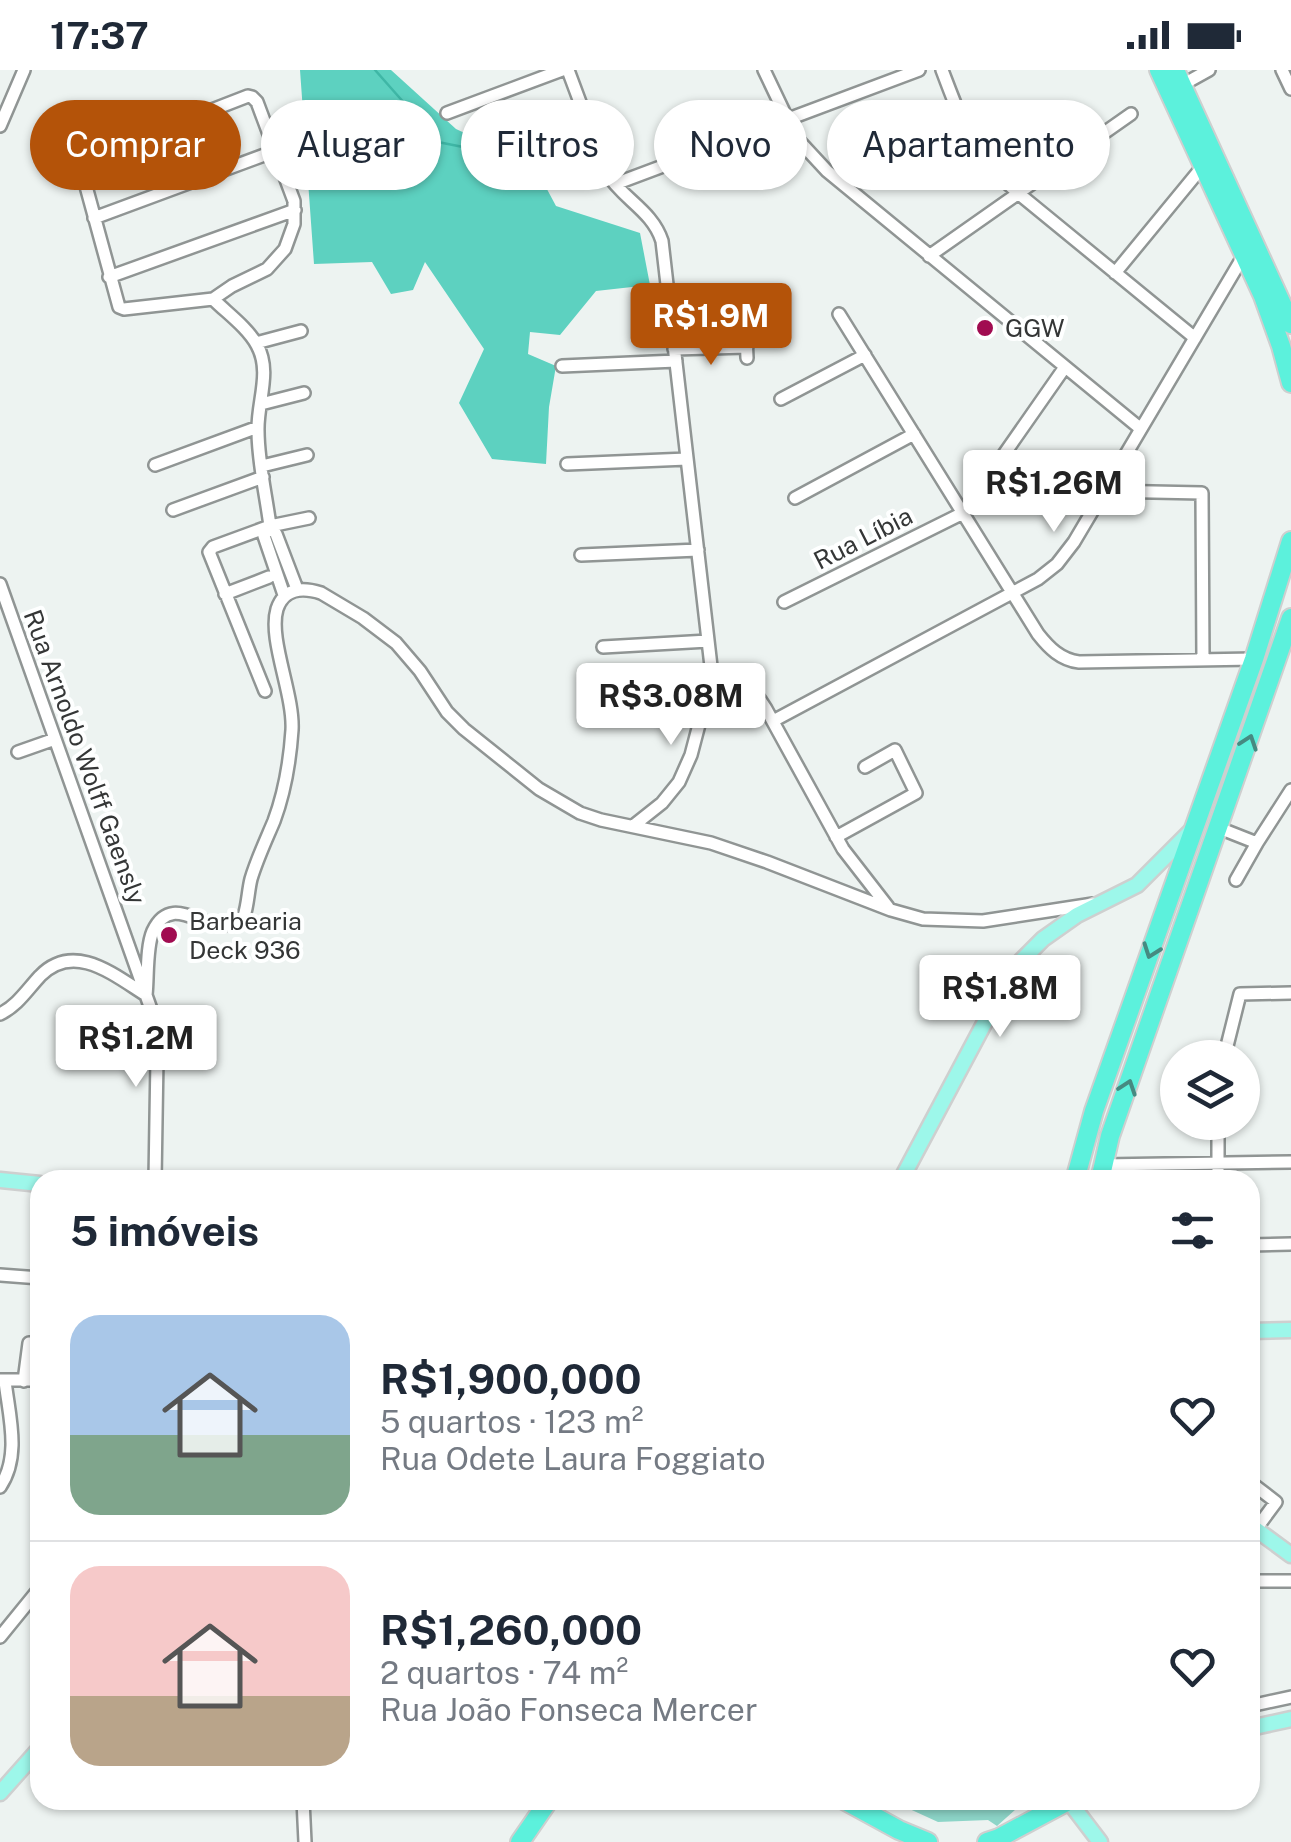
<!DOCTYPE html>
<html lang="pt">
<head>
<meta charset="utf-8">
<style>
	:root { --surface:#fff; --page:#f6f6f7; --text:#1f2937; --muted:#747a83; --line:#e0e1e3; --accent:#b45309 }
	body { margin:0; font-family:"Public Sans",sans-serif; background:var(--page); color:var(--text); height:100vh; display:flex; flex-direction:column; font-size:38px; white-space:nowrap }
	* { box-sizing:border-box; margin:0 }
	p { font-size:32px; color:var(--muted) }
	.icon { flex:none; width:55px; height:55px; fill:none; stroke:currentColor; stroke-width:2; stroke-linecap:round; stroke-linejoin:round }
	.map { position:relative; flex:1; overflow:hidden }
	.side { position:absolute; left:30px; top:1100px; width:1230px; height:640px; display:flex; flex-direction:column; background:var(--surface); border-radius:30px; box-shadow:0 2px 8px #0004 }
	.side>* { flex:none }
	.top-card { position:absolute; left:30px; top:30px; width:1232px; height:90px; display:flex; gap:20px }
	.controls { position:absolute; left:1160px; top:970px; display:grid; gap:20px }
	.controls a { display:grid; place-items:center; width:100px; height:100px; border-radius:50%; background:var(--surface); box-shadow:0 2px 8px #0004; font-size:50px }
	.price { position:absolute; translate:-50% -85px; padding:0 22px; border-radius:10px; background:#fff; color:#222; font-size:32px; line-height:65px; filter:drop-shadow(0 2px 5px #0008) }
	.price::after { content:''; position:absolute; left:50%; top:60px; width:30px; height:22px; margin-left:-15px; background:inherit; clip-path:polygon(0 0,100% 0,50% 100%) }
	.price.on { background:var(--accent); color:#fff }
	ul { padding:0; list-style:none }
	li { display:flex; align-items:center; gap:30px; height:250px; padding:0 40px }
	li+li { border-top:2px solid var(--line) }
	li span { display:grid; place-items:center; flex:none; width:280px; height:200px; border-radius:30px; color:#555 }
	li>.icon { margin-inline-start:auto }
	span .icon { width:120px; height:120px; fill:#fffc; stroke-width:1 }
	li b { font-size:42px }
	h2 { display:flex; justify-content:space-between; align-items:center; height:120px; padding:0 40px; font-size:42px }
	.tag { padding:0 35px; border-radius:45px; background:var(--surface); box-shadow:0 2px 8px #0004; font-size:35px; line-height:90px }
	.tag.on { background:var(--accent); color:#fff }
	.status { display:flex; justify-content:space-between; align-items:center; height:70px; padding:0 50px; background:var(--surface); direction:ltr }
	.status svg { height:28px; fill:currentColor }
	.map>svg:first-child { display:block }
	.green { fill:#8dd5c8 }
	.forest { fill:#5dd1c0 }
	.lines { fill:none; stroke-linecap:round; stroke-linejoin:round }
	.stream { stroke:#3fb7a6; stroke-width:2.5 }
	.minor-casing { stroke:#909594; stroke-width:16 }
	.major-casing { stroke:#cecfcf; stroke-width:19 }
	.highway-casing { stroke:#cecfcf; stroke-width:22 }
	.minor { stroke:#fff; stroke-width:11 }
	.major { stroke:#9df7ea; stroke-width:14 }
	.highway { stroke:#5cf1dc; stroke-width:18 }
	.oneway { stroke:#468a81 }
	.poi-dot { fill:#a10c51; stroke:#feffff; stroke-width:4 }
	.labels { text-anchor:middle; stroke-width:8; stroke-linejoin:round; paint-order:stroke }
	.poi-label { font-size:25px; fill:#343636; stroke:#feffff; text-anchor:start }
	.street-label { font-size:25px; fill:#343636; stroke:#feffff }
</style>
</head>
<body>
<div class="status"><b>17:37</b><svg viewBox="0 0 49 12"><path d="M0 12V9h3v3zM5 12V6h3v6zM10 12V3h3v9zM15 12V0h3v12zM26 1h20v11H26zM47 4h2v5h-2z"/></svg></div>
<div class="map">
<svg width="1291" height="1772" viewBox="0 0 1291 1772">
	<rect width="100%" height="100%" fill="#edf3f1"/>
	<path class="green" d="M 910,1730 L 1026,1730 L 997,1756 L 988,1750 L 938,1752 L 903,1736 Z"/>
	<path class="forest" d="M 300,0 L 391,0 L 456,59 L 534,95 L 556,136 L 640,163 L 650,215 L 596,221 L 560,265 L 530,262 L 528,284 L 556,296 L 549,337 L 546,394 L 492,389 L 459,333 L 484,279 L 425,192 L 413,220 L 391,224 L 372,192 L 314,194 Z"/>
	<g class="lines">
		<path class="stream" d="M 375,0 L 406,35 L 428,70 L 483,81"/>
		<defs>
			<path id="minor" d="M 568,0 L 606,102 C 622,129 652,140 662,171 L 712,605 L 691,685 L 679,712 L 662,733 L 633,756
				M 764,0 L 794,63 L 801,73 L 827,101 L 1141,359
				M 942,0 C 963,55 972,84 1018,123 L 1195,268
				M 1282,0 L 1291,19
				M 1182,15 L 1209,0
				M 248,26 L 252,27 L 257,32 L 294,131 L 294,154 L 285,179 L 267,199 L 232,216 L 213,229 L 124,239 L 119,237 L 81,98 L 83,90 Z
				M 447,43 L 562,0
				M 0,56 L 24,0
				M 615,114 L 919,0
				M 94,148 L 275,81
				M 929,186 L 1131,44
				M 1115,203 L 1203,96
				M 109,207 L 295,140
				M 213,229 C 227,243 247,257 257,275 C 272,302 257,332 258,361 C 258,392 266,425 270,456 L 276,464 L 297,519
				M 839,244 L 1038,564 C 1049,578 1061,590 1079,592 L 1254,589
				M 746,265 L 747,288
				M 256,273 L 301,261
				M 674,279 L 747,277
				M 562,296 L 676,291
				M 781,329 L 865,285
				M 261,334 L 304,323
				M 567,394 L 687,389
				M 155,395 L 258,357
				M 262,396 L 307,385
				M 1104,421 L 1202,423 L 1203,590
				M 795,428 L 914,364
				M 173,440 L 263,407
				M 270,456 L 264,466 L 284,525
				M 581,485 L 698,480
				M 0,514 L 152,942 L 157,988 L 155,1110
				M 225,524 L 269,507
				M 784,532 L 963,443 L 1065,297
				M 603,577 L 708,571
				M 712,605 C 743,607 750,613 766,639 L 843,779 L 888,837
				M 265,621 L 209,482 L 213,477 L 270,456 L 309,448
				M 773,651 L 1038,509 L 1057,494 L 1074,472 L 1244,185
				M 18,682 L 55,669
				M 1219,758 L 1257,773 L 1291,720
				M 836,767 L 916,723 L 895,680 L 865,697
				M 1236,810 L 1257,773
				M 146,925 C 148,908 146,877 153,861 C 175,815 213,877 244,846 C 248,834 248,821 251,809 C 257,789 266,770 274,751 C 284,724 290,690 292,660 C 294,624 268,569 277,539 C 284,518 302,517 321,523 L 363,548 L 396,573 L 420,601 L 447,642 L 464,659 L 539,719 L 580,743 L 601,750 L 711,773 L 767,792 L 891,840 L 923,849 L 983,851 L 1093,834
				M 0,944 C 17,936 27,920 40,906 C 74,871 114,905 146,925
				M 1224,988 L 1240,924 L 1291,923
				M 1218,1052 L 1218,1110
				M 1103,1095 L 1291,1092
				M 1250,1175 L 1291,1174
				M 0,1205 L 40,1208
				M 0,1310 L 40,1310
				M 24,1311 L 29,1273 L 40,1274
				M 1250,1412 L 1276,1432 L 1256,1459
				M 0,1417 C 21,1386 9,1346 5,1311
				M 1250,1511 L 1291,1511
				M 0,1567 L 39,1519
				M 1250,1636 L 1291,1627
				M 303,1730 L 305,1772"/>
			<path id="major" d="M 0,1110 L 40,1114
				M 901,1110 L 1002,920 L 1020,892 L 1043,869 L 1077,845 L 1137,815 L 1193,759
				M 1250,1261 L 1291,1260
				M 1250,1455 L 1291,1485
				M 1250,1658 L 1291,1649
				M 0,1723 L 40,1678
				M 1068,1730 L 1100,1772"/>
			<path id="highway" d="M 1159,0 L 1263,226 L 1281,276 L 1291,313
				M 1175,0 L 1291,254
				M 1075,1110 L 1094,1041 L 1254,589 L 1291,471
				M 1100,1110 L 1110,1066 L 1291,548
				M 844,1730 L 899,1760 L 928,1772
				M 520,1772 L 549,1730
				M 987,1772 L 999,1768 L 1070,1730"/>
		</defs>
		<use href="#minor" class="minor-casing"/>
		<use href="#major" class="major-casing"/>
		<use href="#highway" class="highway-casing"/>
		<use href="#minor" class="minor"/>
		<use href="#major" class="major"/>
		<use href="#highway" class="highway"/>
	</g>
	<defs><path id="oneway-chevron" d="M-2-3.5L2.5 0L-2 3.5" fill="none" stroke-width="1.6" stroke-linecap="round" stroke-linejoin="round" transform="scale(2.5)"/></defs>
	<g class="oneway">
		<use href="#oneway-chevron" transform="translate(1249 672) rotate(-71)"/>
		<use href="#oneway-chevron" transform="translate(1151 881) rotate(110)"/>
		<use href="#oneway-chevron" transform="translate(1128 1017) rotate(-71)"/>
	</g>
	<g class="poi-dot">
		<circle cx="985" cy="258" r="10"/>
		<circle cx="169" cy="865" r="10"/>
	</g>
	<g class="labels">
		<g class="poi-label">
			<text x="1005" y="267">GGW</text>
			<text x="189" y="860">Barbearia<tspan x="189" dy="29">Deck 936</tspan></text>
		</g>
		<g class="street-label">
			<text transform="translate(863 468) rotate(-27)" y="9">Rua Líbia</text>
			<text transform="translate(85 687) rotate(70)" y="9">Rua Arnoldo Wolff Gaensly</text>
		</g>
	</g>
</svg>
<div class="controls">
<a><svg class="icon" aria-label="layers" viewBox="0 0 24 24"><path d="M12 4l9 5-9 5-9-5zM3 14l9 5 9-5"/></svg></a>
</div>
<b class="price on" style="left:711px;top:298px">R$1.9M</b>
<b class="price" style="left:1054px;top:465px">R$1.26M</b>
<b class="price" style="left:671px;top:678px">R$3.08M</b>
<b class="price" style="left:1000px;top:970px">R$1.8M</b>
<b class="price" style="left:136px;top:1020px">R$1.2M</b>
<div class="top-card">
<a class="tag on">Comprar</a>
<a class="tag">Alugar</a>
<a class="tag">Filtros</a>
<a class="tag">Novo</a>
<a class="tag">Apartamento</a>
</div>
<section class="side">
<h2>5 imóveis<svg class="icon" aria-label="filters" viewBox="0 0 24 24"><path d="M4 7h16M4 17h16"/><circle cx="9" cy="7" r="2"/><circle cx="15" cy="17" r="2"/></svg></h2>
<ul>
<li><span style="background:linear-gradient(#a9c7e8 60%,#7fa58c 0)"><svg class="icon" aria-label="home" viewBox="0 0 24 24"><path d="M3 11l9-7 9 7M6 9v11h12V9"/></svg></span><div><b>R$1,900,000</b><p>5 quartos · 123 m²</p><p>Rua Odete Laura Foggiato</p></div><svg class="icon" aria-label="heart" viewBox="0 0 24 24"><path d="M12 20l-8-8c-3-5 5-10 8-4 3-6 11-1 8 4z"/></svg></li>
<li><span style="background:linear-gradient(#f6c9c9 65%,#b9a48a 0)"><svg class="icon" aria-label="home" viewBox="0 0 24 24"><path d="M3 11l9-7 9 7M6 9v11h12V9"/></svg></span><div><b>R$1,260,000</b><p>2 quartos · 74 m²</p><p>Rua João Fonseca Mercer</p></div><svg class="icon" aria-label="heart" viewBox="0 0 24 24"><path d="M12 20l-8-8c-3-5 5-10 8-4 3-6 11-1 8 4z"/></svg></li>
</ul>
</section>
</div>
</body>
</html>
